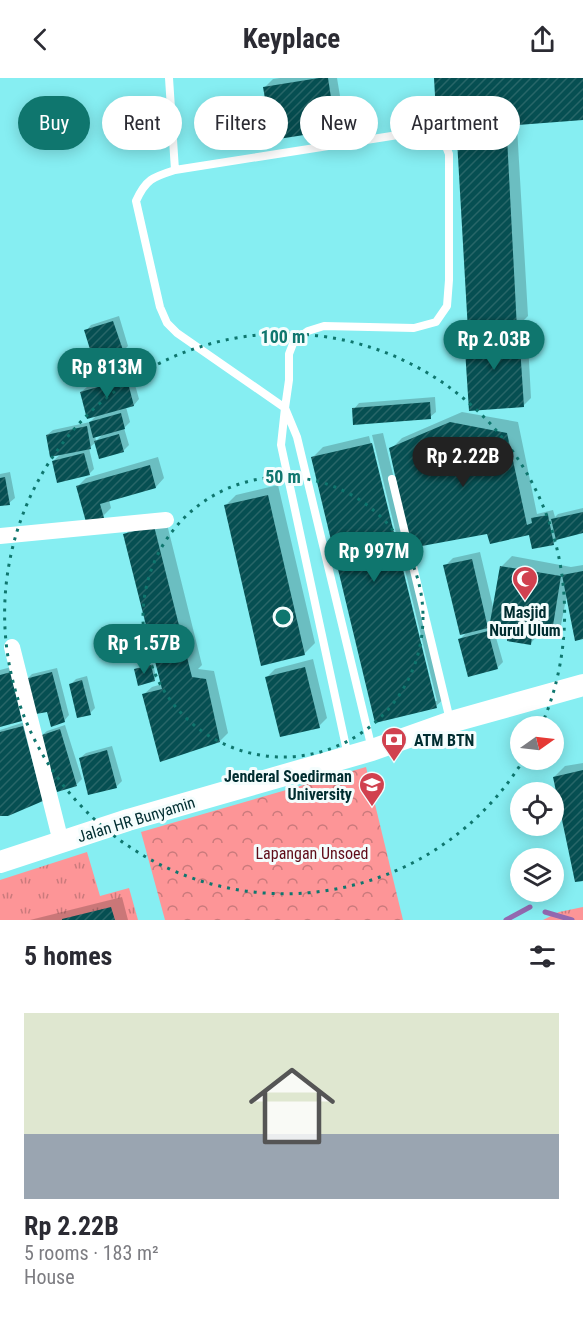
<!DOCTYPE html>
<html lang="en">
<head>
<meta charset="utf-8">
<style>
	:root { --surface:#fff; --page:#f2f2f3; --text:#2b2b33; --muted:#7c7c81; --line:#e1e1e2; --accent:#0f766e }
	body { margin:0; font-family:"Roboto Condensed",sans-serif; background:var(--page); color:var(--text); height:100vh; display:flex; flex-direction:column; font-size:22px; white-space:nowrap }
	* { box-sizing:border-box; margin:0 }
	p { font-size:20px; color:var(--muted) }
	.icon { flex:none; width:33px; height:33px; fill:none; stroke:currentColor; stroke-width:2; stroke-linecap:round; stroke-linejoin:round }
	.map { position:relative; height:842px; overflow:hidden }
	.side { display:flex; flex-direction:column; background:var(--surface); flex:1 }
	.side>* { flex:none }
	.banner { position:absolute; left:18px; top:18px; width:548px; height:54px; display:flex; gap:12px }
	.needle { width:39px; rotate:76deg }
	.controls { position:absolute; left:510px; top:638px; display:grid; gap:12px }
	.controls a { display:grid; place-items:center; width:54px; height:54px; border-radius:50%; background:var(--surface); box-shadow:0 3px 15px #0003; font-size:30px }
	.price { position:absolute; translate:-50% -51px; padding:0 14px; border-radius:21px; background:var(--accent); color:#fff; font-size:20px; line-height:39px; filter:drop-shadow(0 2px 3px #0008) }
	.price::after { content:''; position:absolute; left:50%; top:36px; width:18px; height:14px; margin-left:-9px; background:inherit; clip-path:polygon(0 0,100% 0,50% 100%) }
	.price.current { background:#222; color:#fff }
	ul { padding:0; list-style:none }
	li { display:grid; align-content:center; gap:12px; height:318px; padding:0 24px }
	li+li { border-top:2px solid var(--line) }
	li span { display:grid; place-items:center; height:186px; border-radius:0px; color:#555 }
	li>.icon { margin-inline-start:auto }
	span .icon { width:108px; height:108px; fill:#fffc; stroke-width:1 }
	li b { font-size:26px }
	h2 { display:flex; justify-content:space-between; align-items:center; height:72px; padding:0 24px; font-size:26px }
	.chip { padding:0 21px; border-radius:27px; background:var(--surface); box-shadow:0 3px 15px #0003; font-size:21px; line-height:54px }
	.chip.current { background:var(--accent); color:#fff }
	header { display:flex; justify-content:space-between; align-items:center; height:78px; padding:0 24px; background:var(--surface); font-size:27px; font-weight:700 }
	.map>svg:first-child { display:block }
	.grass { fill:url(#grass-tufts) }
	.park { fill:url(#park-crowns) }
	.shadow { fill:#0003; fill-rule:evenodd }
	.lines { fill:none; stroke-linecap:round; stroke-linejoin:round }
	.stream { stroke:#9369b0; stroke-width:5 }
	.building { fill:url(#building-hatch) }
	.service { stroke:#fff; stroke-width:8 }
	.minor { stroke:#fff; stroke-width:16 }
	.secondary { stroke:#fff; stroke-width:22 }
	.ring { fill:none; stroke:#0f766e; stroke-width:3; stroke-dasharray:3 6 }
	.labels { text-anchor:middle; stroke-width:6; stroke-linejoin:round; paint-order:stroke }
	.poi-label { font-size:16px; font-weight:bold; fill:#002d30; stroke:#f4fdfd }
	.street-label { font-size:16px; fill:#002d30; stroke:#f4fdfd }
	.park-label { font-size:16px; fill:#5f0c19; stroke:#f4fdfd }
	.centre { fill:#0f766e; stroke:#f4fdfd; stroke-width:3 }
	.ring-label { font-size:18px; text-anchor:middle; font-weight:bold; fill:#0f766e; stroke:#f4fdfd; stroke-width:6; stroke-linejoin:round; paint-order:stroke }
</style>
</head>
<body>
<header><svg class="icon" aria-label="back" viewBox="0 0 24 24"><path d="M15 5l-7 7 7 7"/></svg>Keyplace<svg class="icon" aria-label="share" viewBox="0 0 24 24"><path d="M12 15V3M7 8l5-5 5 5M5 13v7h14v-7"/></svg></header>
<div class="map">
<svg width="583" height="842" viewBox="0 0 583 842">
	<defs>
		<pattern id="grass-tufts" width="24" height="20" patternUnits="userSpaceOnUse" patternTransform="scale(1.5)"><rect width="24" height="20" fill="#fd9597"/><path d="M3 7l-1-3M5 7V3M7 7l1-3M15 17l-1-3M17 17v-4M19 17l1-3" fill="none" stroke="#ca7a7c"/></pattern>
		<pattern id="park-crowns" width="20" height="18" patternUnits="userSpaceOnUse" patternTransform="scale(1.5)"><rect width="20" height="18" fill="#fd9597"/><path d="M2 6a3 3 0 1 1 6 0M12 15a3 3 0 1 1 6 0" fill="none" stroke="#ca7a7c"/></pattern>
		<pattern id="building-hatch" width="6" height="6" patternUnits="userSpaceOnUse" patternTransform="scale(1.5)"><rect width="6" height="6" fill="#064f52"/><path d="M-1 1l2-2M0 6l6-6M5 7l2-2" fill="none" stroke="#286668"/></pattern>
	</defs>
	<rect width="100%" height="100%" fill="#86eef2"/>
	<path class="grass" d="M 87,774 L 100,818 L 129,810 L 138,842 L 0,842 L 0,802 Z
		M 583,829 L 583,842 L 543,842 L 559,834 Z"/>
	<path class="park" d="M 366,689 L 403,842 L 165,842 L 141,754 Z"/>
	<path class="shadow" d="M 280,0 L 337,0 L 344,42 L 335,50 L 265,9 L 273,1 Z
		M 436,0 L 583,0 L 583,41 L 498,47 L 498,50 L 517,49 L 528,238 L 520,246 L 527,246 L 531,320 L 523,328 L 466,257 L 469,253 L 459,62 L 472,49 Z
		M 119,238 L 128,268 L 123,273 L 86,253 L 91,247 Z
		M 132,296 L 139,321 L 134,327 L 126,329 L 130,344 L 124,350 L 129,367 L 123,373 L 96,364 L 89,370 L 94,391 L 89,396 L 53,383 L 61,376 L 47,357 L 53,352 L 90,344 L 98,336 L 81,314 L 87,309 ZM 104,355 L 96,363 L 95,358 Z
		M 435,319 L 436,334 L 430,339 L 354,331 L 359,325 Z
		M 462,334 L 518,344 L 537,436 L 553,432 L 555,439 L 558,436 L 583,430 L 583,454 L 560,459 L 554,465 L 530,454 L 488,454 L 411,469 L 447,618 L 436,628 L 312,380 L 323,369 L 369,358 L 434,623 L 437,623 L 372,357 L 383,355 L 396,409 L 399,408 L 391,371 L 402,360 Z
		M 158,379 L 164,400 L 156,409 L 109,422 L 111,430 L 103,438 L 78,408 L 86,400 Z
		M 10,394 L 15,420 L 9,425 L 0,427 L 0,396 Z
		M 278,407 L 315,565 L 304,576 L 225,428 L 236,417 Z
		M 165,438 L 202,587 L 198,591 L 214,593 L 228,655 L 220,663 L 143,617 L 152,609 L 162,606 L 125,457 L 135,446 Z
		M 480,474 L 494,533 L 501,489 L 512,478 L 571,489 L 583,487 L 583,560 L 567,516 L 561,547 L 551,558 L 539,556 L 530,566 L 510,552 L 493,549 L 503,584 L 497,590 L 459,562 L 468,553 L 445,488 L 453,480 Z
		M 313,581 L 327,640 L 319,648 L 267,599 L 275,591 Z
		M 153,586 L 156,599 L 154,602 L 135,592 Z
		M 19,587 L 29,633 L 21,641 L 0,648 L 0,592 Z
		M 57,590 L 69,637 L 64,643 L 48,632 L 26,602 L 32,596 Z
		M 87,598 L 95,630 L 90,635 L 71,606 L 76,601 Z
		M 28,643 L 48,717 L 0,737 L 0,652 Z
		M 65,647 L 82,701 L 77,706 L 58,712 L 41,658 L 47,653 Z
		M 112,668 L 122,703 L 116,709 L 80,680 L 86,675 Z
		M 583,685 L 583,801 L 554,699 L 565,688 Z
		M 122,819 L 128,842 L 30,842 Z"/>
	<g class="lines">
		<path class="stream" d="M 545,834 L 572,842
			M 506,842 L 530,829"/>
	</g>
	<path class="building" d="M 319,0 L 328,0 L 336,52 L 272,62 L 263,9 Z
		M 434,0 L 583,0 L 583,42 L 437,53 Z
		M 507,59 L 517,251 L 468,253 L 457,62 Z
		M 113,243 L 124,275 L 94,284 L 84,252 Z
		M 519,253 L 524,329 L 469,333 L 464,256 Z
		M 127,301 L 134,328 L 87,341 L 80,314 Z
		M 430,324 L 431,341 L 353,347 L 352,330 Z
		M 121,335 L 125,351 L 93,360 L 89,344 Z
		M 450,344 L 507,355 L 527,447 L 532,445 L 531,440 L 548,437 L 554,467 L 532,471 L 529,457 L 490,466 L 487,456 L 411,470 L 389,370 Z
		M 87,348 L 91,371 L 50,379 L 46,357 Z
		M 119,356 L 124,374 L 99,381 L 94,363 Z
		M 372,365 L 437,630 L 375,645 L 311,379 Z
		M 84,375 L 90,397 L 57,405 L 52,383 Z
		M 150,387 L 156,410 L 100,426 L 104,440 L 86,444 L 76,408 Z
		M 5,399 L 10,427 L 0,428 L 0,400 Z
		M 268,417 L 305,577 L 261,588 L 224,427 Z
		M 583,434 L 583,455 L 556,462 L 551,441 Z
		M 154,448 L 192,599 L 206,601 L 220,664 L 160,684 L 142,616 L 162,611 L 123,456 Z
		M 472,481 L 488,550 L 460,557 L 443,487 Z
		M 500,488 L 561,498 L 551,560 L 532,557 L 531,567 L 507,563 L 508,553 L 489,550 Z
		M 583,493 L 583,561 L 575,563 L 562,497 Z
		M 488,553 L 498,591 L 468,599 L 458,561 Z
		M 151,587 L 155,603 L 138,608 L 134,591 Z
		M 305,589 L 320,650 L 280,659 L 265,599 Z
		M 11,594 L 22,643 L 0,649 L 0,597 Z
		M 52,594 L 65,644 L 51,649 L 47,634 L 36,636 L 25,601 Z
		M 82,602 L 91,637 L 77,640 L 69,606 Z
		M 23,648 L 43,723 L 8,738 L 0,738 L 0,654 Z
		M 60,651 L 77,708 L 57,714 L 39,658 Z
		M 107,672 L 117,710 L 88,717 L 79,680 Z
		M 583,692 L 583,803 L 575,804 L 553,699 Z
		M 111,829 L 115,842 L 62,842 L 62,841 Z"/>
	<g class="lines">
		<path class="service" d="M 169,0 L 175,92
			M 417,54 L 443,61 L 449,76 L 449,202 L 447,228 L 436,244 L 414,250 L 324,248 L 308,253 L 294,263 L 289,276 L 289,302 L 285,330 L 177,255 L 167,245 L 160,229 L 136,123 C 146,101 153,99 175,92 Z
			M 392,401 L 450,642
			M 348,678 L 281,367 L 285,330 L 297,359 L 372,671"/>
		<path class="minor" d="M 0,458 L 166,442
			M 12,569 L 61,764"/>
		<path class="secondary" d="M 0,784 L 128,742 L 372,672 L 451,644 L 583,607"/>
	</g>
	<g class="ring">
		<circle cx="283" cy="539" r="140"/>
		<path d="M524 681A280 280 0 1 1 542 646"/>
	</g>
	<defs>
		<symbol id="mosque-pin" viewBox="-11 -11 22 30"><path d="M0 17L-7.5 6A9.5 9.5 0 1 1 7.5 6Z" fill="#d1414f" stroke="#f4fdfd"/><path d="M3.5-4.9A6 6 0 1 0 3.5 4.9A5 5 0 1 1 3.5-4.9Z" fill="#fff"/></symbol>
		<symbol id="bank-pin" viewBox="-11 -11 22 30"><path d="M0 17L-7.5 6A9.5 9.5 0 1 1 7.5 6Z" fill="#d1414f" stroke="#f4fdfd"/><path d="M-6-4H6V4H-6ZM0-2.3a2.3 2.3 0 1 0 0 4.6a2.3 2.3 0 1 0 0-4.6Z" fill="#fff"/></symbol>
		<symbol id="university-pin" viewBox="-11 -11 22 30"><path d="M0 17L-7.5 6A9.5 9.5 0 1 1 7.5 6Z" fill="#d1414f" stroke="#f4fdfd"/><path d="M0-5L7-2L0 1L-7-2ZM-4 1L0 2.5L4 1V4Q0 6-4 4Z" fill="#fff"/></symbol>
	</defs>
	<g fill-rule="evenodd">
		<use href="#mosque-pin" x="510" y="486" width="30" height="40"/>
		<use href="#bank-pin" x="379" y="647" width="30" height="40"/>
		<use href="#university-pin" x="357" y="692" width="30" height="40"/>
	</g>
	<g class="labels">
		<g class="poi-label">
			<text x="525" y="540">Masjid<tspan x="525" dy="18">Nurul Ulum</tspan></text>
			<text x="414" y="668" text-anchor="start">ATM BTN</text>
			<text x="352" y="704" text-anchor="end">Jenderal Soedirman<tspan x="352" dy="18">University</tspan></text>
		</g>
		<g class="street-label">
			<text transform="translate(136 741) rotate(-17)" y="6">Jalan HR Bunyamin</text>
		</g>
		<g class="park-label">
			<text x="312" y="781">Lapangan Unsoed</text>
		</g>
	</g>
	<circle cx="283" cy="539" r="9" class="centre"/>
	<g class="ring-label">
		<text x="283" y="265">100 m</text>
		<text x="283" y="405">50 m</text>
	</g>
</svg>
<div class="controls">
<a><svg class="needle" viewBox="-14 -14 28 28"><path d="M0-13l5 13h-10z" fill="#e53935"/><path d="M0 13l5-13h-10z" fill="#7c7c81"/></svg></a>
<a><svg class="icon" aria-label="locate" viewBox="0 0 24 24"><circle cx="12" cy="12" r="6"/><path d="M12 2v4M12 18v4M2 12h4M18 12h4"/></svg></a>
<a><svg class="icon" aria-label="layers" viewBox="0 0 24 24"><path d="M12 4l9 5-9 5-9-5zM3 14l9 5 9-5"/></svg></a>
</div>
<b class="price" style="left:494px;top:293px">Rp 2.03B</b>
<b class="price" style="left:107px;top:321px">Rp 813M</b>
<b class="price current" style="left:463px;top:410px">Rp 2.22B</b>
<b class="price" style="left:374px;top:505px">Rp 997M</b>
<b class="price" style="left:144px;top:597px">Rp 1.57B</b>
<div class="banner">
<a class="chip current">Buy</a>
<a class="chip">Rent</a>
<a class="chip">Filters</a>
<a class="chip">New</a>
<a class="chip">Apartment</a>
</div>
</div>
<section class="side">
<h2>5 homes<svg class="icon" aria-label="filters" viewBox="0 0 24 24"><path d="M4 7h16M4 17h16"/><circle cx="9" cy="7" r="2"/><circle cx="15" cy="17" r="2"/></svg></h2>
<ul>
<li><span style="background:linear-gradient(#dfe7d0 65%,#9aa5b1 0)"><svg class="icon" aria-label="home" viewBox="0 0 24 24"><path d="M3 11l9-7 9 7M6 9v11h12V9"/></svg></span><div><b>Rp 2.22B</b><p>5 rooms · 183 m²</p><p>House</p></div></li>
</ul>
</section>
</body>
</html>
